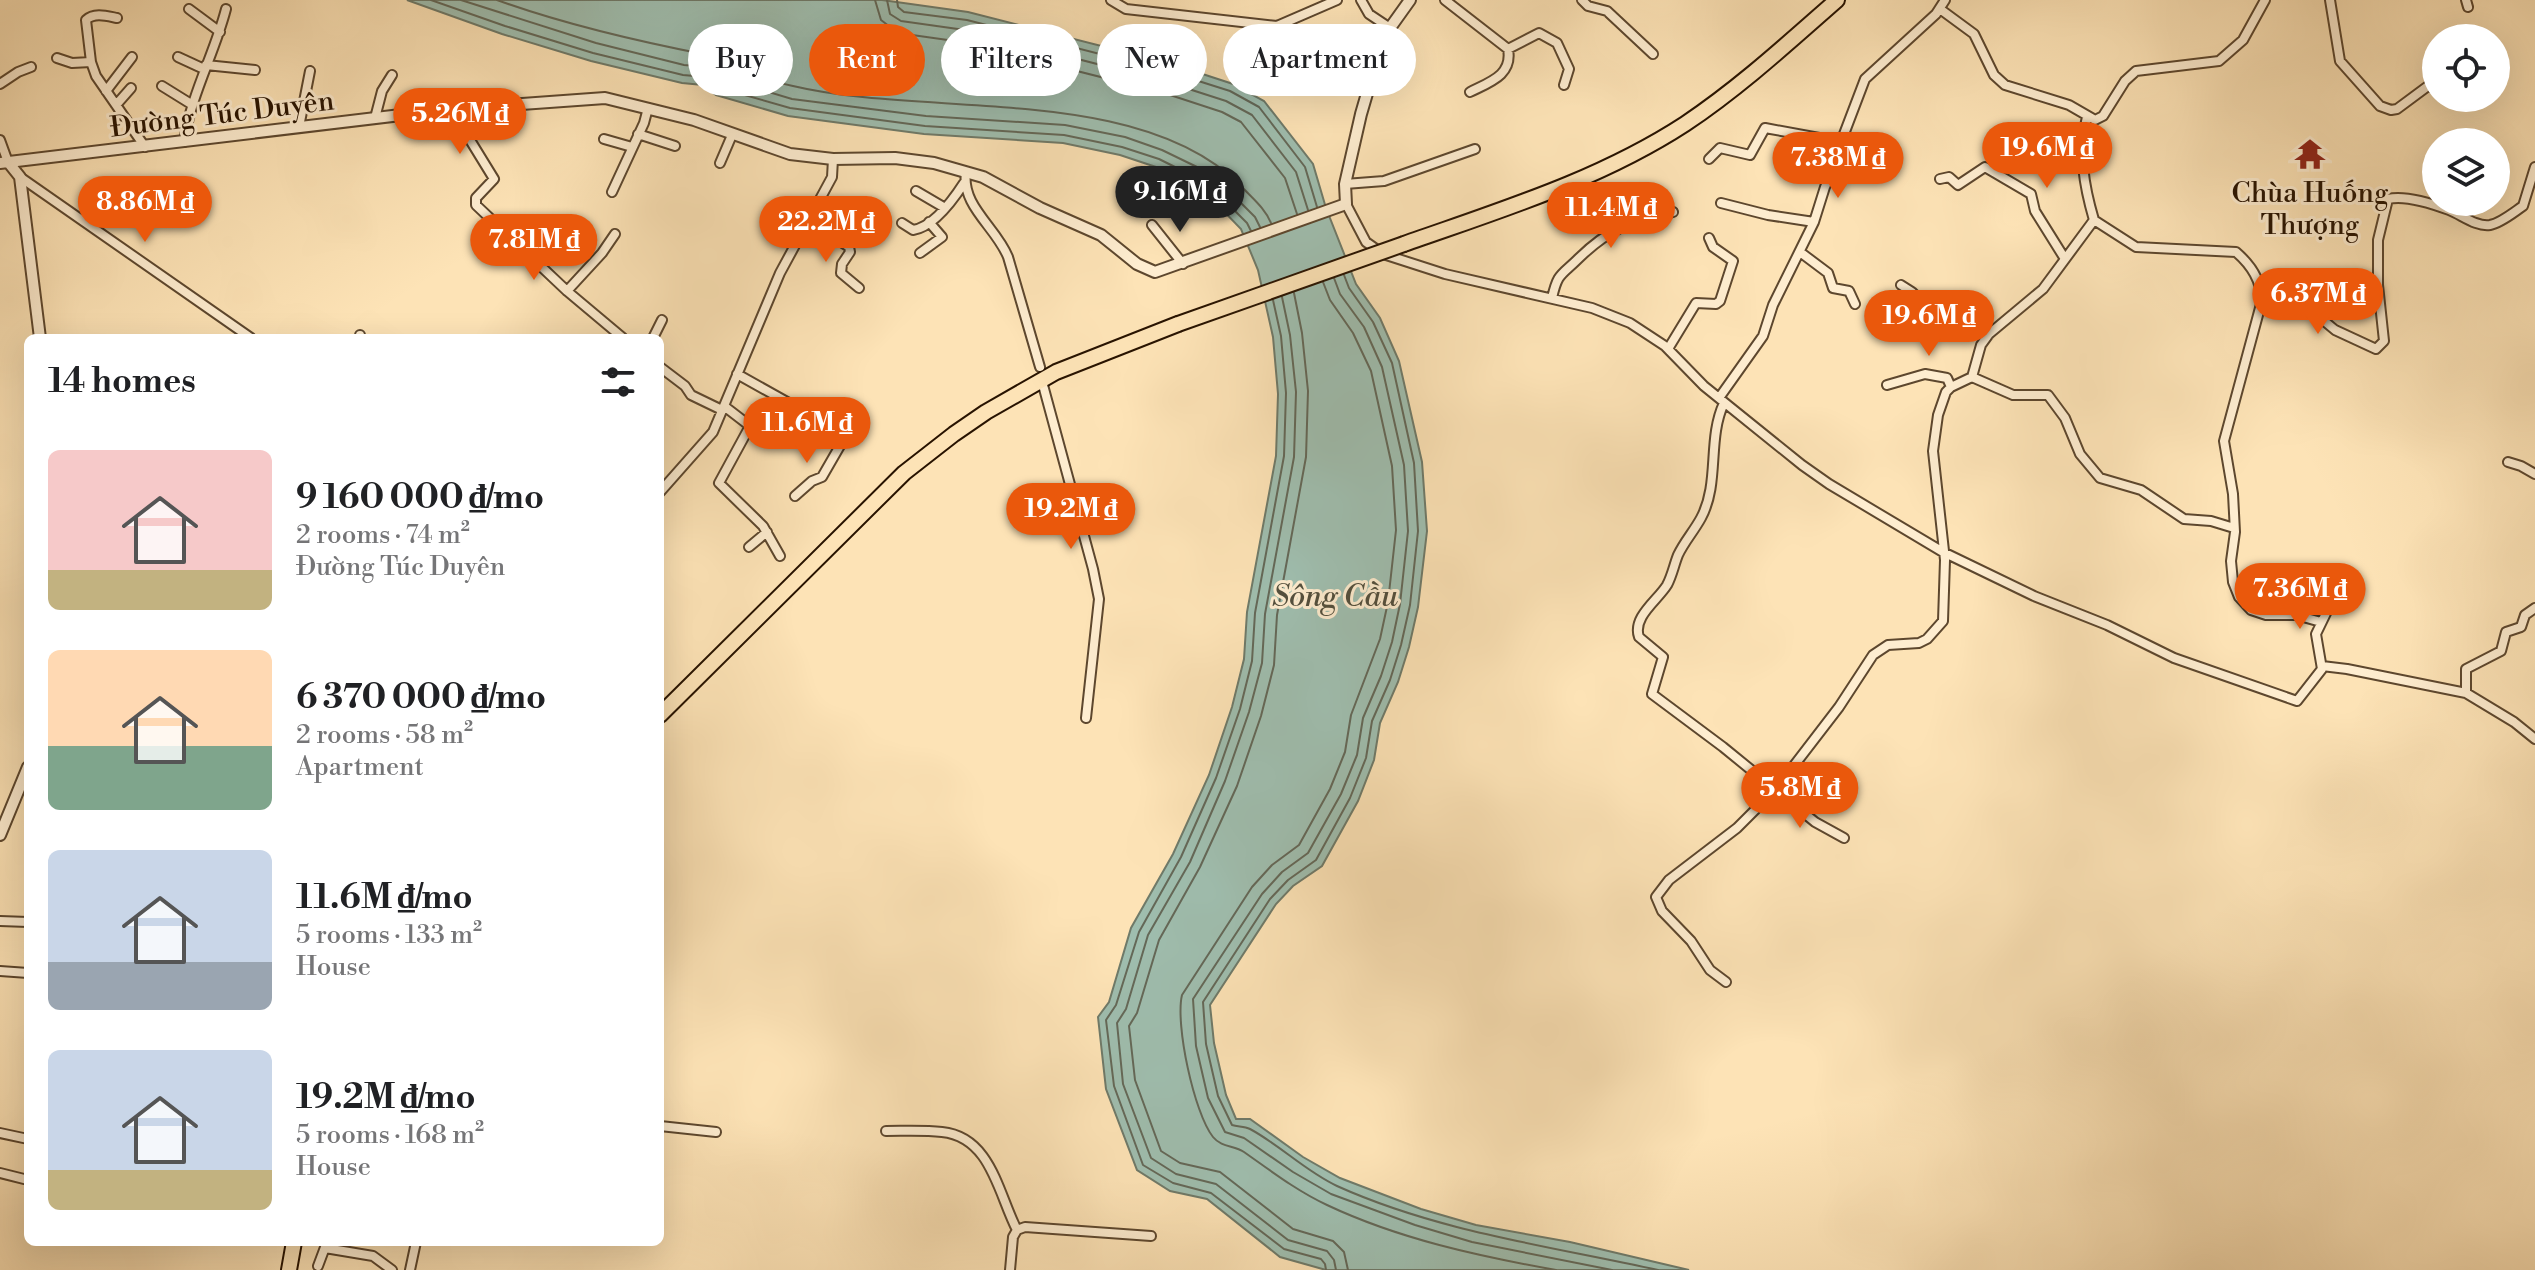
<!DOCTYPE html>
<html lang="en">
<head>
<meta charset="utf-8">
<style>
	:root { --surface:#fff; --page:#f2f2f2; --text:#202124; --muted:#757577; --accent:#ea580c }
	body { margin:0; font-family:"Libre Bodoni",serif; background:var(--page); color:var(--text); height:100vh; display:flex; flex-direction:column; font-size:30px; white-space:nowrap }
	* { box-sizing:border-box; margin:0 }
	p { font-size:26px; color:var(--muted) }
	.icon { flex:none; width:44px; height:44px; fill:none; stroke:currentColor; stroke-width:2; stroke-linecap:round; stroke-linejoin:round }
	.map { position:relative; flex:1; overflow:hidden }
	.panel { position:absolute; left:24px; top:334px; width:640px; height:912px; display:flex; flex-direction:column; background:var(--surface); border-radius:12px; box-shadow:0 8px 32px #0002 }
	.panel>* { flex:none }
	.banner { position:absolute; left:688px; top:24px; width:760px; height:72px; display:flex; gap:16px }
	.fabs { position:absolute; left:2422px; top:24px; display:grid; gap:16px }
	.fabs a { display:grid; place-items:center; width:88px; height:88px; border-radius:50%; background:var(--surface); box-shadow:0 8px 32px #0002; font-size:40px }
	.price { position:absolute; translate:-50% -68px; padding:0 18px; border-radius:28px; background:var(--accent); color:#fff; font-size:26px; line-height:52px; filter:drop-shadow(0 2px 4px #0008) }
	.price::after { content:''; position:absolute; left:50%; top:48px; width:24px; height:18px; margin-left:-12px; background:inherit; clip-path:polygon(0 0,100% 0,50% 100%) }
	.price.on { background:#222; color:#fff }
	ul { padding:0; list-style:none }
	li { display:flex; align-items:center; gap:24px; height:200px; padding:0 24px }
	li span { display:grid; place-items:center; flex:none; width:224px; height:160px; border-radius:12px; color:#555 }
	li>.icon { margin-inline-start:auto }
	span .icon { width:96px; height:96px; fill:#fffc; stroke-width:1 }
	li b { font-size:34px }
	h2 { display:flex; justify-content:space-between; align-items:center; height:96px; padding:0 24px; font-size:34px }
	.pill { padding:0 28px; border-radius:36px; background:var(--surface); box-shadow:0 8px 32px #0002; font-size:28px; line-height:72px }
	.pill.on { background:var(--accent); color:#fff }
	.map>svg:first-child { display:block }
	.water { fill:#9fbeaf; stroke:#6f7a69; stroke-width:2 }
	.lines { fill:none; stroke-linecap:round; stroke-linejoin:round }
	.shore { stroke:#646858; stroke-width:2 }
	.minor-casing { stroke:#5d472e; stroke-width:12 }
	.tertiary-casing { stroke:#5d472e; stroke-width:14 }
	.trunk-casing { stroke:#281300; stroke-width:18 }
	.minor { stroke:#feedd0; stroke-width:8 }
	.tertiary { stroke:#feedd0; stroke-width:10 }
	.trunk { stroke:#fde3b6; stroke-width:14 }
	.trunk-bridge-casing { stroke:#281300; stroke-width:18; stroke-linecap:butt }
	.trunk-bridge { stroke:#fde3b6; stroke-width:14 }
	.labels { text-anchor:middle; stroke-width:6; stroke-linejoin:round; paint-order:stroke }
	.street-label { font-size:28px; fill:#281300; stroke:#feedd0 }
	.poi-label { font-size:28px; fill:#281300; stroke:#feedd0 }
	.water-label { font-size:30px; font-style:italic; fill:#524f3d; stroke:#feedd0 }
</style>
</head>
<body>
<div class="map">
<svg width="2535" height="1270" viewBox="0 0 2535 1270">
	<rect width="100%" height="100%" fill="#fde3b6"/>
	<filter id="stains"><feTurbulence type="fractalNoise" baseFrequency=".0025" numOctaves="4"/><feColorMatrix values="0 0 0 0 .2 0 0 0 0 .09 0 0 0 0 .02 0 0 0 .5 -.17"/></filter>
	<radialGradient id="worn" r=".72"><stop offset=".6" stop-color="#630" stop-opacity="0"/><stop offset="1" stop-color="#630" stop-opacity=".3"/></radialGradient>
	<path class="water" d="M 407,0 L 882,0 L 968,12 L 1172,64 L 1233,84 L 1264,101 L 1313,164 L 1326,208 L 1356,284 L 1380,318 L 1399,361 L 1422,462 L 1427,531 L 1418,607 L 1409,647 L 1398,682 L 1380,723 L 1374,760 L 1358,801 L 1322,866 L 1293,886 L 1276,904 L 1210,1005 L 1214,1043 L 1226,1095 L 1236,1119 L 1250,1119 L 1303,1157 L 1340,1178 L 1421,1209 L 1476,1225 L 1570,1242 L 1689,1270 L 1326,1270 L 1280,1257 L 1207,1199 L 1170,1191 L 1137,1170 L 1106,1089 L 1098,1017 L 1109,1002 L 1131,928 L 1173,854 L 1209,775 L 1232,707 L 1244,659 L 1247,612 L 1276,456 L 1278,394 L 1273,337 L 1258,270 L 1241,229 L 1212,199 L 1186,181 L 1156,167 L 1120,155 L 1063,143 L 924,134 L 788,116 L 716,95 L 703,85 L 682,83 L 591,61 L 502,34 Z"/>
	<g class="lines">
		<path class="shore" d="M 431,0 L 505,26 L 593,53 L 683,75 L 706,77 L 720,88 L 790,108 L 925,126 L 1064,135 L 1122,147 L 1159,159 L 1191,175 L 1217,193 L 1247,223 L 1251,231
			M 461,0 L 596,43 L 684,65 L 707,67 L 725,79 L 792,99 L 926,116 L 1065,125 L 1125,137 L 1162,150 L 1197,167 L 1224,186 L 1255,217 L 1260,227
			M 497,0 C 566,25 636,41 708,55 C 719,57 725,66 734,69 C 753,76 773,82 793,86 C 926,118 1139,83 1241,186 C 1252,198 1265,208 1271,223
			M 875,0 L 881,20 L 898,33 L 962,42 L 1164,93 L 1222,112 L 1241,122 L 1285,178 L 1297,214
			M 887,0 L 890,14 L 901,21 L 965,30 L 1167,82 L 1226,101 L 1252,115 L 1296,172 L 1308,210
			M 897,0 L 898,7 L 904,12 L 967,20 L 1170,72 L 1230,91 L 1259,107 L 1305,167 L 1317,207
			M 1344,275 L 1349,288 L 1373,322 L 1392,363 L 1414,463 L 1418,531 L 1410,605 L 1401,645 L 1390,680 L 1372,721 L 1366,758 L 1350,798 L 1316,860 L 1288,880 L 1270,899 L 1203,1002 L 1206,1044 L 1218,1096 L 1232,1125 C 1238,1127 1244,1126 1250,1129 C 1280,1145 1305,1171 1337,1186 C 1439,1232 1550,1246 1658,1270
			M 1334,278 L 1340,294 L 1364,327 L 1382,367 L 1404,465 L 1408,531 L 1400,604 L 1392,642 L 1381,676 L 1363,718 L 1357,755 L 1341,794 L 1308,853 L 1282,872 L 1262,894 L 1193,999 L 1196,1046 L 1208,1098 L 1225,1132 L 1244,1138 L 1293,1172 L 1331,1194 L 1415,1225 L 1472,1242 L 1612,1270
			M 1323,282 L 1330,300 L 1353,333 L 1371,371 L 1392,466 L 1396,530 L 1388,602 L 1380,639 L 1351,715 L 1345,752 L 1330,789 L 1299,845 L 1272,865 L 1252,887 L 1182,995 C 1175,1024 1194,1113 1213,1137 C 1222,1148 1234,1145 1244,1152 C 1271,1171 1297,1191 1327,1205 C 1399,1239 1478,1256 1556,1270
			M 1294,293 L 1302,333 L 1308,391 L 1306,457 L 1277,615 L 1274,665 L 1261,716 L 1237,786 L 1200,867 L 1159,940 L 1137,1013 L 1129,1026 L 1135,1080 L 1161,1151 L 1180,1163 L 1220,1172 L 1293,1229 L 1333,1241 L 1344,1252 L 1348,1270
			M 1282,297 L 1290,335 L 1296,392 L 1294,457 L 1265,614 L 1262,663 L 1249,712 L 1225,781 L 1190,862 L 1148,935 L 1126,1009 L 1117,1023 L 1123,1084 L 1151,1158 L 1176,1174 L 1216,1184 L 1288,1240 L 1327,1251 L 1334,1260 L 1336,1270
			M 1273,300 L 1281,336 L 1286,393 L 1284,456 L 1255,613 L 1252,661 L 1240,709 L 1216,778 L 1181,857 L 1139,932 L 1116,1005 L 1106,1020 L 1114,1086 L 1143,1165 L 1173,1183 L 1211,1193 L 1284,1249 L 1321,1259 L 1325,1264 L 1326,1270"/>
		<defs>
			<path id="minor" d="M 1111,0 L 1126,9 L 1277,26 L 1337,0
				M 1361,0 L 1369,14 L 1390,28
				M 1445,0 L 1508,49 C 1513,75 1490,82 1470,92
				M 1582,0 L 1588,6 L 1607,11 L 1653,54
				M 2330,0 L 2340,61 L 2380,106 L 2391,110 L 2397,109 L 2428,86 L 2436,87
				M 2466,0 L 2468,7
				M 189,9 L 220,32
				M 1940,9 L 1974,34 L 1994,75 L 2005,85 L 2069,105 L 2095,120 L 2103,116 L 2125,81 L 2136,71 L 2219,61 L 2243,40 L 2265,0
				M 117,18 C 107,16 94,12 86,20 L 91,62 L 96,76 L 145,147
				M 1508,49 L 1539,33 L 1557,43 L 1569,69 L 1564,85
				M 178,57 L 204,69
				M 57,58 L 72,63 L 91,62
				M 206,65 L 255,70
				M 0,84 L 18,72 L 31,67
				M 162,86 L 191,104
				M 106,91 L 132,57
				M 116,105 L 131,88
				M 451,109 L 494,179 L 476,198 L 476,205 L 567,291 L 623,338
				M 2087,117 C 2078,152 2084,186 2094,220 L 2136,247 L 2236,252 C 2251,265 2263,283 2261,304 L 2224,441 L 2233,494 L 2235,532 L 2231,561 L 2233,582 L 2239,597 L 2251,610 L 2266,615 L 2296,615 L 2321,622
				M 375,118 L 382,91 L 392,75
				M 299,127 L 310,71
				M 638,134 L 675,146
				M 604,139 L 632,147
				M 0,140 L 8,162
				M 184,142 C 191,94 214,55 226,9
				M 1709,159 L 1720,148 L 1750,155 L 1765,128 L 1841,142
				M 720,163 L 732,135
				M 966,172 C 961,206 996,227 1008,257 L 1040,367
				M 20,177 L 251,338
				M 1940,179 L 1949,177 L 1958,185 L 1985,167 L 2031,194 L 2035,211 L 2065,259
				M 1345,184 L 1384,181 L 1475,149
				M 916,191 L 945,208
				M 612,192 L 644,123 L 648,108
				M 1721,203 L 1768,215 L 1814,222
				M 1346,204 L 1366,242 L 1383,254 L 1445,274 L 1592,308 L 1630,323 L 1665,346 L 1704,386 L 1802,465 L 1829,484 L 1943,552 L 2034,596 L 2107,625 L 2174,658 L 2297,701 L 2322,669 L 2316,634 L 2331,603
				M 808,220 L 849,247 L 850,252 L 842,264 L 841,273 L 859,288
				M 902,223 L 913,230 C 933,227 953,200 964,183
				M 1152,225 L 1183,264
				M 1800,252 L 1828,273 L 1833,288 L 1849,291 L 1855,304
				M 920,253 L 942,237 L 929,222
				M 1901,285 L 1912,292 L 1926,306 L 1989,334
				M 567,291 L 602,253 L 615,234
				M 1552,298 C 1558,272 1561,276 1579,258 C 1612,226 1630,223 1673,212
				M 2262,298 L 2305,305 L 2335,330 L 2376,349 L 2384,341 L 2378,285 L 2378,240 L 2388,199 C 2405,195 2433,204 2449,210 C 2462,215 2476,227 2490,225 C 2501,223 2514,212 2523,206 L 2535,167
				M 360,338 L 360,335
				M 653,338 L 662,320
				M 1668,349 L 1696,303 L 1716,304 L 1720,301 L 1733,261 L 1713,247 L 1709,238
				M 660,367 L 685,386 L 691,395 L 722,410
				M 737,374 L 796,407 L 841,444 L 822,477 L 812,481 L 795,496
				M 1972,377 L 2013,395 L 2048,395 L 2065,418 L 2080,454 L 2100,478 L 2141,490 L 2184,519 L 2211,521 L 2234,528
				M 1043,385 L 1093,569 L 1099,599 L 1086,718
				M 1887,385 L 1925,374 L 1947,378 L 1951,387
				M 1719,398 L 1763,336 L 1773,305 L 1814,222 L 1825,187 L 1841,153 L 1841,142 L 1865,79 L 1936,14 L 1945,0
				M 1724,403 C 1707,439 1720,483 1701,518 C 1694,531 1684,542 1678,555 C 1674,565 1672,576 1667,585 C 1658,600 1632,617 1639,637 L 1663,657 L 1652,694 L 1723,747 L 1815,822 L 1844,838
				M 724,406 L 750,426 L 719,483 L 763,526 L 780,556
				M 2508,462 L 2521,466 L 2535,474
				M 660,492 L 713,432 L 780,273 L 832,177 L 833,159
				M 749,547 L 767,532
				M 2322,666 L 2347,669 L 2466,693 L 2514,722 L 2535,739
				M 2466,693 L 2466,669 L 2501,651 L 2506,632 L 2521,627 L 2525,615 L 2535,608
				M 0,921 L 28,922
				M 0,971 L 28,973
				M 1726,982 L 1710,970 L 1691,941 L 1662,911 L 1656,897 L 1669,880 L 1737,828 L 1776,789 L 1839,707 L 1873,655 L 1888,645 L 1919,643 L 1927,639 L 1943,621 L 1945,560 L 1933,451 L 1938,415 L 1946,392 L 1951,387 L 1972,377 L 1981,345 L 1989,334 L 2043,289 L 2094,220
				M 660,1126 L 716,1132
				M 886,1131 C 905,1131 924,1130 942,1132 C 991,1137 998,1193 1017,1230 L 1013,1237 L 1010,1270
				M 0,1133 L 28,1139
				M 0,1173 L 28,1180
				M 1017,1230 L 1025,1227 L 1151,1236
				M 325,1248 L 373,1256 L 392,1270
				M 318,1266 L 327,1242
				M 410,1270 L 416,1242"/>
			<path id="tertiary" d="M 8,162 L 20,177 L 40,338
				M 0,163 L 451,109 L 605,98 L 694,120 L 790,154 L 833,159 L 895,158 L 934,163 L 983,177 L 1040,208 L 1101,235 L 1137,264 L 1155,272 L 1346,204 L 1345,184 L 1361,114 L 1380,49 L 1390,28 L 1410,0
				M 0,835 L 28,767"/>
			<path id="trunk" d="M 1404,244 C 1500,210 1599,180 1685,124 C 1739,88 1788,43 1837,0
				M 660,715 L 904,473 L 954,434 L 986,412 L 1056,372 L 1178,324
				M 289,1270 L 294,1242"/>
		</defs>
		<use href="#minor" class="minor-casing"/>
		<use href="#tertiary" class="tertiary-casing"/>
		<use href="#trunk" class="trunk-casing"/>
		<use href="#minor" class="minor"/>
		<use href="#tertiary" class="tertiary"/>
		<use href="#trunk" class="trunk"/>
		<defs>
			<path id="trunk-bridge" d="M 1178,324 L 1404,244"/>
		</defs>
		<use href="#trunk-bridge" class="trunk-bridge-casing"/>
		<use href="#trunk-bridge" class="trunk-bridge"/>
	</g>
	<defs>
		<symbol id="temple-bare" viewBox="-9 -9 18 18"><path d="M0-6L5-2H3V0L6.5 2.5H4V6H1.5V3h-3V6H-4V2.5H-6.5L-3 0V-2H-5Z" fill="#8f2418" stroke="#feedd0" stroke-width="2.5" paint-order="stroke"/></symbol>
	</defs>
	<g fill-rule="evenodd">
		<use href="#temple-bare" x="2288" y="132" width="44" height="44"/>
	</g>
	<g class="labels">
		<g class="street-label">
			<text transform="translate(222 113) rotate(-7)" y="10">Đường Túc Duyên</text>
		</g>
		<g class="poi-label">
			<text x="2310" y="202">Chùa Huống<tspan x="2310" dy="32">Thượng</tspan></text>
		</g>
		<g class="water-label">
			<text x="1335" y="606">Sông Cầu</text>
		</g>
	</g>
	<rect width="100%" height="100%" filter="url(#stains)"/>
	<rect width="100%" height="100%" fill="url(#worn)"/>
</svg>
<div class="fabs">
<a><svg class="icon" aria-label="locate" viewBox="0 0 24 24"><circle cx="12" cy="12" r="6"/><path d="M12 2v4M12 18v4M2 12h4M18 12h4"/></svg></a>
<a><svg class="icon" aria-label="layers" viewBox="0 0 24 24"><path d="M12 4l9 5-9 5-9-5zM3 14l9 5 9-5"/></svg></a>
</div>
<b class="price" style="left:460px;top:156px">5.26M ₫</b>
<b class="price" style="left:2047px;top:190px">19.6M ₫</b>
<b class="price" style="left:1838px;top:200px">7.38M ₫</b>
<b class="price on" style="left:1180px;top:234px">9.16M ₫</b>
<b class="price" style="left:145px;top:244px">8.86M ₫</b>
<b class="price" style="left:1611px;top:250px">11.4M ₫</b>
<b class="price" style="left:826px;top:264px">22.2M ₫</b>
<b class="price" style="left:534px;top:282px">7.81M ₫</b>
<b class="price" style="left:2318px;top:336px">6.37M ₫</b>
<b class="price" style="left:1929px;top:358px">19.6M ₫</b>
<b class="price" style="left:807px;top:465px">11.6M ₫</b>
<b class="price" style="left:1071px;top:551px">19.2M ₫</b>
<b class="price" style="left:2300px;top:631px">7.36M ₫</b>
<b class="price" style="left:1800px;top:830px">5.8M ₫</b>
<div class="banner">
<a class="pill">Buy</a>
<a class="pill on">Rent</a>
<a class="pill">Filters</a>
<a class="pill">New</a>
<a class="pill">Apartment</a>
</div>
<section class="panel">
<h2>14 homes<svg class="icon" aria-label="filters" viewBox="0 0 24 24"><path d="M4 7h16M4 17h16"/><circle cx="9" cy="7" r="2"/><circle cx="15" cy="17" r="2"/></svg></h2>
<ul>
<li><span style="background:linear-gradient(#f6c9c9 75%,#c2b280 0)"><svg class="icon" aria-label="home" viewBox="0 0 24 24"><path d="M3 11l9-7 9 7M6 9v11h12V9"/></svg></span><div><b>9 160 000 ₫/mo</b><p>2 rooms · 74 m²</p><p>Đường Túc Duyên</p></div></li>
<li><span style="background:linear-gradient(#ffd9b3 60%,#7fa58c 0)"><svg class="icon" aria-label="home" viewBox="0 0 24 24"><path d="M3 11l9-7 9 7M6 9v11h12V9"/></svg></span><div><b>6 370 000 ₫/mo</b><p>2 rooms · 58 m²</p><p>Apartment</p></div></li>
<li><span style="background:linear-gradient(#c9d6e8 70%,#9aa5b1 0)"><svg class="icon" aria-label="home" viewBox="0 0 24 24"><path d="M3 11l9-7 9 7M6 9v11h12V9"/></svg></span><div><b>11.6M ₫/mo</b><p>5 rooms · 133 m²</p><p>House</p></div></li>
<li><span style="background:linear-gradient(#c9d6e8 75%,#c2b280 0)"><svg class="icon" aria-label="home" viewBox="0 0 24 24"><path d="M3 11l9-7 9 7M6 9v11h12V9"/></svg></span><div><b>19.2M ₫/mo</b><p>5 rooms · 168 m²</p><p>House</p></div></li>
</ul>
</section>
</div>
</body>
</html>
